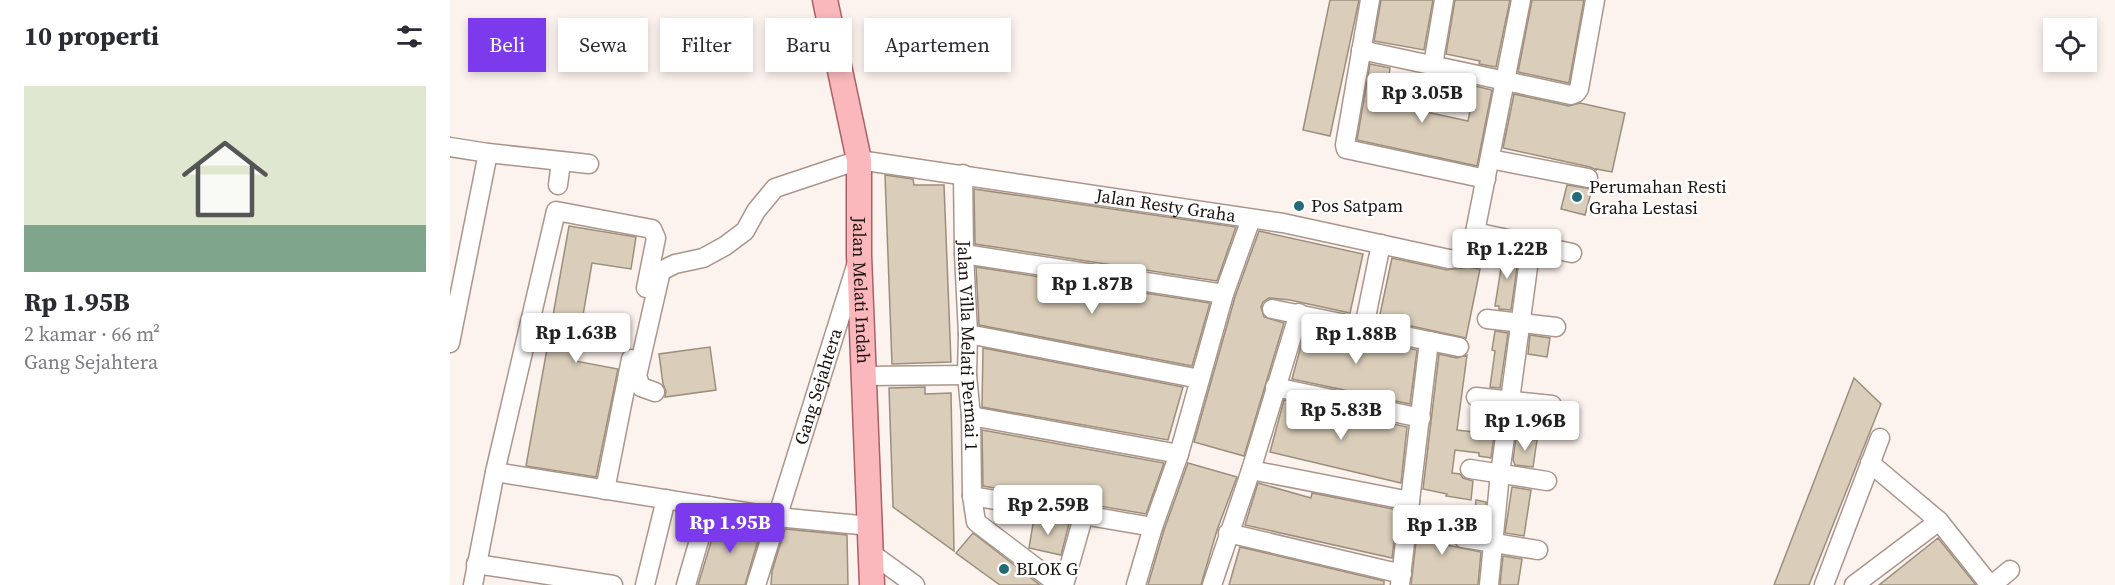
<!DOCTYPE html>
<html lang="id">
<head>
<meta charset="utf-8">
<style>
	:root { --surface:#fff; --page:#f2f2f3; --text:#2b2b33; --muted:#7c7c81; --line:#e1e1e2; --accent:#7c3aed }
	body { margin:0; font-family:"Source Serif 4",serif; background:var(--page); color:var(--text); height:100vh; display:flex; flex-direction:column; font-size:22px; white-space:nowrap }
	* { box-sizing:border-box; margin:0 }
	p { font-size:20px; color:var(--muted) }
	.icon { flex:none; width:33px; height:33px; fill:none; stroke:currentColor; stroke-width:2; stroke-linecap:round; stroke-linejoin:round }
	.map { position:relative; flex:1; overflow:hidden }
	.side { display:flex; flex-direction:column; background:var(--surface); width:450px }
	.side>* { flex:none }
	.banner { position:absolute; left:18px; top:18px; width:570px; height:54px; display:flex; gap:12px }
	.controls { position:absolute; left:1593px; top:18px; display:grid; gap:12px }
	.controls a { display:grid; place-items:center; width:54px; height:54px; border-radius:0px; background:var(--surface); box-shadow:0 3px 9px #0003; font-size:30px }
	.price { position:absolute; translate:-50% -51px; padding:0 14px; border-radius:6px; background:#fff; color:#222; font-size:20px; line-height:39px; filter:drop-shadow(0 2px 3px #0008) }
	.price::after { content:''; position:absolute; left:50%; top:36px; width:18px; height:14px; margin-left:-9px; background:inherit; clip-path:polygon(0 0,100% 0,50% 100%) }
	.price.selected { background:var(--accent); color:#fff }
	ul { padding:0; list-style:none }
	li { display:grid; align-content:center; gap:12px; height:318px; padding:0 24px }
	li+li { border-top:2px solid var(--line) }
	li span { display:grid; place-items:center; height:186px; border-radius:0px; color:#555 }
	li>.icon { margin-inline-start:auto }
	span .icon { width:108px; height:108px; fill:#fffc; stroke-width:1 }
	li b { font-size:26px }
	h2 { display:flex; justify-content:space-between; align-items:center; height:72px; padding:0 24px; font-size:26px }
	.pill { padding:0 21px; border-radius:0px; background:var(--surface); box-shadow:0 3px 9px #0003; font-size:21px; line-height:54px }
	.pill.selected { background:var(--accent); color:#fff }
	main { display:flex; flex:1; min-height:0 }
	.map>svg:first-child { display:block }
	.building { fill:#daceba; stroke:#9a8f7c; stroke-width:1.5 }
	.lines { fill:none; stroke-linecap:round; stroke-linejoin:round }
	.minor-casing { stroke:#ab958b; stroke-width:21 }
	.major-casing { stroke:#aa6064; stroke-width:27 }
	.minor { stroke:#fff; stroke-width:18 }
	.major { stroke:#fab8bd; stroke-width:24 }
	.poi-dot { fill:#236b78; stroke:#fff; stroke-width:2 }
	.labels { text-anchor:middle; stroke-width:5; stroke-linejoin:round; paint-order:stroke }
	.poi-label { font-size:18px; fill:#1b130f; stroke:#fff; text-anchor:start }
	.street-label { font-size:18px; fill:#1b130f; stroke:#fff }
</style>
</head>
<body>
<main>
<section class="side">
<h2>10 properti<svg class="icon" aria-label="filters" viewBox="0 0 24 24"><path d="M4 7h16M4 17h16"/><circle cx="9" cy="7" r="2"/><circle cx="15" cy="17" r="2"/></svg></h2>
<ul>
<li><span style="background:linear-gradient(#dfe7d0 75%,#7fa58c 0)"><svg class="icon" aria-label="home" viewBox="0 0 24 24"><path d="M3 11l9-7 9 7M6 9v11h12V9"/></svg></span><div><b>Rp 1.95B</b><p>2 kamar · 66 m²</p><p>Gang Sejahtera</p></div></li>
</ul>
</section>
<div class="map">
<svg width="1665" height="585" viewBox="0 0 1665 585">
	<rect width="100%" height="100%" fill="#fcf2ee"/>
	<path class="building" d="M 880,0 L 909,0 L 880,136 L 853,130 Z
		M 931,0 L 983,0 L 974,50 L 924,41 Z
		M 1005,0 L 1060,0 L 1046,67 L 1029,64 L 1030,61 L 996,54 Z
		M 1082,0 L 1134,0 L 1119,83 L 1068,72 Z
		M 920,64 L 940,68 L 935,103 L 1018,121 L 1025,86 L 1042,90 L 1027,166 L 907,140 Z
		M 1064,94 L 1119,106 L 1130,103 L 1175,113 L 1162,172 L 1146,169 L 1146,170 L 1140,167 L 1053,148 Z
		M 435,175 L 463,179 L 464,185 L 494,185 L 501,362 L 442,364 Z
		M 1117,185 L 1142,189 L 1135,215 L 1111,209 Z
		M 524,189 L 786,227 L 767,281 L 525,244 Z
		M 119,226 L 186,237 L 181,269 L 142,263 L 125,361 L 168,369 L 146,477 L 76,466 Z
		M 809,231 L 913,254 L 900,313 L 840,300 L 819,298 L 813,302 L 811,307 L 814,317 L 834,323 L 794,456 L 744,442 L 785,297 Z
		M 1054,250 L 1069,253 L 1061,310 L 1049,309 L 1049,306 L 1045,306 Z
		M 942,258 L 997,270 L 1018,267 L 1030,269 L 1016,338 L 929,319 Z
		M 526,267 L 760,303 L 742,366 L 529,325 Z
		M 856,327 L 967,350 L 960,404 L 842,379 Z
		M 1045,331 L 1058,333 L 1050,388 L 1040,387 L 1045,351 L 1042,350 Z
		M 1080,335 L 1100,338 L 1097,357 L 1078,354 Z
		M 260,347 L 266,390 L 215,397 L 216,391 L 213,384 L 209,354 Z
		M 533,348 L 733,387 L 718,440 L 532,407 Z
		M 989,354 L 1007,358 L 1017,355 L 1007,430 L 1032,433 L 1036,409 L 1047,411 L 1041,458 L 1029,456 L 1029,453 L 1005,450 L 1002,473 L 1010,474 L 1013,478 L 1023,481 L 1021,500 L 996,496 L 997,494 L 973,489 Z
		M 1404,378 L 1431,404 L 1359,585 L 1324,585 Z
		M 475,387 L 475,394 L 501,393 L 504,551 L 443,507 L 439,388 Z
		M 834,400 L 957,427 L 951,483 L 820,452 Z
		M 532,430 L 714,463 L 696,514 L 533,486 Z
		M 1066,437 L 1087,440 L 1083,467 L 1065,465 L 1063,460 Z
		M 738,463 L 787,477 L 767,530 L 751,585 L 698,585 L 714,530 Z
		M 808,483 L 861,498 L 862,493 L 948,510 L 942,558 L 795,525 Z
		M 1062,487 L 1081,490 L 1074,536 L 1055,533 Z
		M 1026,500 L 1036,502 L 1034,525 L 1024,524 Z
		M 970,508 L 996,513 L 992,544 L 1031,552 L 1028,585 L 961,585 Z
		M 584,518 L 619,524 L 611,555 L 579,548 Z
		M 268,519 L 283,521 L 311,530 L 295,585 L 248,585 Z
		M 335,529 L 397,535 L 398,585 L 321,585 L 322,571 Z
		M 523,533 L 590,585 L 550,585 L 506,553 Z
		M 1488,538 L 1526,585 L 1429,585 Z
		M 790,547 L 934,581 L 934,585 L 779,585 Z
		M 1053,556 L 1072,559 L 1068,585 L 1050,585 Z"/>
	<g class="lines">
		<defs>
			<g id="minor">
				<path d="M 920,0 L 895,145 L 896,149 L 1036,179"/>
				<path d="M 911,50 L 1121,95 L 1126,93 L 1129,89 L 1145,0"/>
				<path d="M 983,65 L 994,0"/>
				<path d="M 0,147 L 38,153 L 0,343"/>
				<path d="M 38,153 L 139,164"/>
				<path d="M 1040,159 L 1138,178"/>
				<path id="s1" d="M 513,174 L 514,254 L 518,334 L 517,375 L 521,416 L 522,496 L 526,522 L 609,585"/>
				<path d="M 108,185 L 111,162"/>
				<path d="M 1025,232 L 1122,253"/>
				<path d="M 514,254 L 774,294"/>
				<path d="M 822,309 L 1009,347"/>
				<path d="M 1037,319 L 1106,327"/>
				<path d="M 914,327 L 931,244"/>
				<path d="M 518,334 L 750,379"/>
				<path d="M 414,376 L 517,375"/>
				<path d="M 825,387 L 971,418"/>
				<path id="s2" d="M 205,392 L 191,387 L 187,376 L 211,271 L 225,264 L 253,258 L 275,246 L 295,231 L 306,211 L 325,188 L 409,160 L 833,223 L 999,259 C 1021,259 1020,250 1025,232 L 1071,0"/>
				<path d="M 1026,397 L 1102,405"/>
				<path d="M 521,416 L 729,454"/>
				<path d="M 1420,463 L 1489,521 L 1540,585"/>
				<path d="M 1020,469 L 1097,481"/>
				<path d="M 801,470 L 960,501"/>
				<path d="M 45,472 L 327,517 L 420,526"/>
				<path d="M 155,490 L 181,359"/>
				<path d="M 522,496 L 703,527"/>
				<path d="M 778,533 L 952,574"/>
				<path d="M 1013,538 L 1088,550"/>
				<path d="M 421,553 L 465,585"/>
				<path d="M 26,564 L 163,585"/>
				<path d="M 23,585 L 45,472 L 106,211 L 202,229 L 206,238 L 196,288"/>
				<path d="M 195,585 L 216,499"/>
				<path d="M 236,585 L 259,506"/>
				<path id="s3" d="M 306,585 L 406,266"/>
				<path d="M 614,585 L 634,514"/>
				<path d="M 686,585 L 703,527 L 729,454 L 774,294 L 801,219"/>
				<path d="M 762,585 L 801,470 L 849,313"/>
				<path d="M 950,585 L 979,341"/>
				<path d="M 1039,585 L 1050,474 L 1081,245"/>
				<path d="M 1374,585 L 1430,438"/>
				<path d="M 1404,585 L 1489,521"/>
				<path d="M 1542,585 L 1560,570"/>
			</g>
			<g id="major">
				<path id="s4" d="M 375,0 L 409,160 L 409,255 L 422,585"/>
			</g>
		</defs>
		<use href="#minor" class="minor-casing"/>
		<use href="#major" class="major-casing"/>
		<use href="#minor" class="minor"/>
		<use href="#major" class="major"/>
	</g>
	<g class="poi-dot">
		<circle cx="1127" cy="197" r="6"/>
		<circle cx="849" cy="206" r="6"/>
		<circle cx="554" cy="569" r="6"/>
	</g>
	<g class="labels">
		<g class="poi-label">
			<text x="1139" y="193">Perumahan Resti<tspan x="1139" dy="21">Graha Lestasi</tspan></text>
			<text x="861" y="212">Pos Satpam</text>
			<text x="566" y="575">BLOK G</text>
		</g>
		<g class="street-label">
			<text dy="6" stroke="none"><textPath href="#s2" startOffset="680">Jalan Resty Graha</textPath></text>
			<text dy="6" stroke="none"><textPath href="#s4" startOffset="294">Jalan Melati Indah</textPath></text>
			<text dy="6" stroke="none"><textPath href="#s1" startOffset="172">Jalan Villa Melati Permai 1</textPath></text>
			<text dy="6" stroke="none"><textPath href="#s3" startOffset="208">Gang Sejahtera</textPath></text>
		</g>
	</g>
</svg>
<div class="controls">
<a><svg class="icon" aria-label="locate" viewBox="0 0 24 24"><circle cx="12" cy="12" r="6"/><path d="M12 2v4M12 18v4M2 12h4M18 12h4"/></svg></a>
</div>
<b class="price" style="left:972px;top:124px">Rp 3.05B</b>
<b class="price" style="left:1057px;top:280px">Rp 1.22B</b>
<b class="price" style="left:642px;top:315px">Rp 1.87B</b>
<b class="price" style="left:126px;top:364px">Rp 1.63B</b>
<b class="price" style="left:906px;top:365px">Rp 1.88B</b>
<b class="price" style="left:891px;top:441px">Rp 5.83B</b>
<b class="price" style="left:1075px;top:452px">Rp 1.96B</b>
<b class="price" style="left:598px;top:536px">Rp 2.59B</b>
<b class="price selected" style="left:280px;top:554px">Rp 1.95B</b>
<b class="price" style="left:992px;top:556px">Rp 1.3B</b>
<div class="banner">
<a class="pill selected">Beli</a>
<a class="pill">Sewa</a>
<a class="pill">Filter</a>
<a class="pill">Baru</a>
<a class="pill">Apartemen</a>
</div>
</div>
</main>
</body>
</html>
